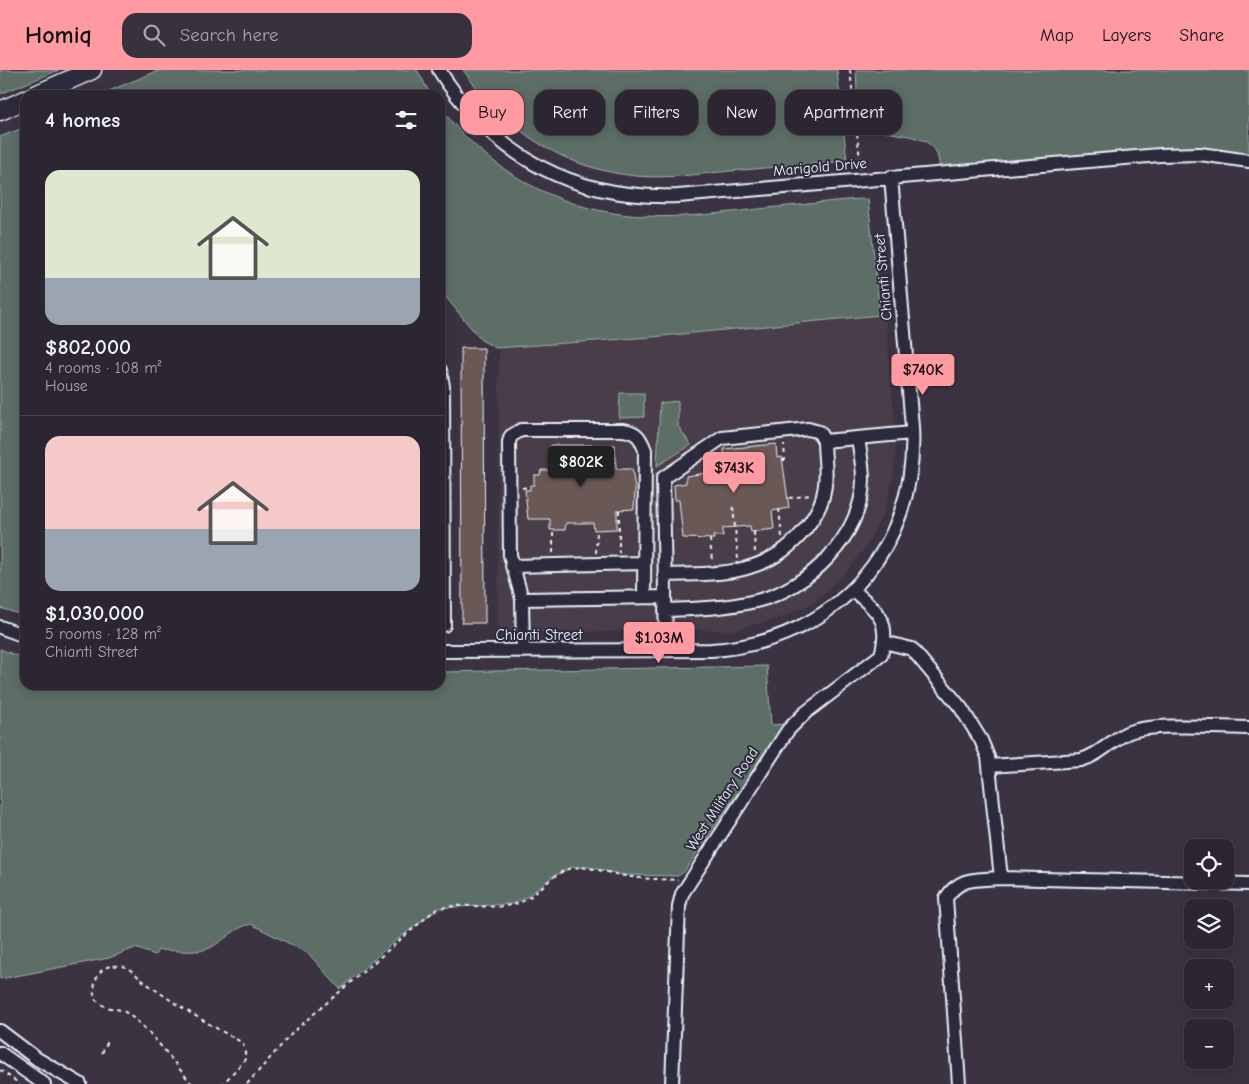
<!DOCTYPE html>
<html lang="en">
<head>
<meta charset="utf-8">
<style>
	:root { --surface:#2c2632; --page:#38323e; --text:#f1f3f6; --muted:#a6a5ac; --line:#48434d; --accent:#ff9aa2 }
	body { margin:0; font-family:"Comic Neue",sans-serif; background:var(--page); color:var(--text); height:100vh; display:flex; flex-direction:column; font-size:19px; white-space:nowrap }
	* { box-sizing:border-box; margin:0 }
	p { font-size:16px; color:var(--muted) }
	.icon { flex:none; width:28px; height:28px; fill:none; stroke:currentColor; stroke-width:2; stroke-linecap:round; stroke-linejoin:round }
	.map { position:relative; flex:1; overflow:hidden }
	.drawer { position:absolute; left:20px; top:20px; width:425px; height:600px; display:flex; flex-direction:column; background:var(--surface); border-radius:15px; box-shadow:0 2px 12px #0003,0 0 0 1px var(--line) }
	.drawer>* { flex:none }
	.hud { position:absolute; left:460px; top:20px; width:475px; height:45px; display:flex; gap:10px }
	.tools { position:absolute; left:1184px; top:769px; display:grid; gap:10px }
	.tools a { display:grid; place-items:center; width:50px; height:50px; border-radius:10px; background:var(--surface); box-shadow:0 2px 12px #0003,0 0 0 1px var(--line); font-size:25px }
	.price { position:absolute; translate:-50% -42px; padding:0 11px; border-radius:5px; background:var(--accent); color:#111; font-size:16px; line-height:32px; filter:drop-shadow(0 1px 2px #0008) }
	.price::after { content:''; position:absolute; left:50%; top:30px; width:15px; height:11px; margin-left:-8px; background:inherit; clip-path:polygon(0 0,100% 0,50% 100%) }
	.price.on { background:#222; color:#fff }
	ul { padding:0; list-style:none }
	li { display:grid; align-content:center; gap:10px; height:265px; padding:0 25px }
	li+li { border-top:1px solid var(--line) }
	li span { display:grid; place-items:center; height:155px; border-radius:15px; color:#555 }
	li>.icon { margin-inline-start:auto }
	span .icon { width:90px; height:90px; fill:#fffc; stroke-width:1 }
	li b { font-size:21px }
	h2 { display:flex; justify-content:space-between; align-items:center; height:60px; padding:0 25px; font-size:21px }
	.pill { padding:0 18px; border-radius:15px; background:var(--surface); box-shadow:0 2px 12px #0003,0 0 0 1px var(--line); font-size:18px; line-height:45px }
	.pill.on { background:var(--accent); color:#111 }
	header { display:flex; align-items:center; gap:30px; box-sizing:border-box; height:70px; padding:0 25px; background:var(--accent); color:#111 }
	header strong { font-size:24px }
	nav { display:flex; gap:28px; margin-inline-start:auto; font-size:18px }
	.search { width:350px; height:45px; background:var(--page); display:flex; align-items:center; gap:12px; box-sizing:border-box; padding:0 18px; border-radius:15px; color:var(--muted); font-size:19px }
	.map>svg:first-child { display:block }
	.built { fill:#493e48 }
	.green { fill:#5c6e66; stroke:#a2b0af }
	.building { fill:#6a5957; stroke:#e8f1f8 }
	.lines { fill:none; stroke-linecap:round; stroke-linejoin:round }
	.minor-casing { stroke:#e8f1f8; stroke-width:16 }
	.highway-casing { stroke:#e8f1f8; stroke-width:21 }
	.path { stroke:#e8f1f8; stroke-width:2; stroke-dasharray:4 4; stroke-linecap:butt }
	.minor { stroke:#2f2a3d; stroke-width:12 }
	.highway { stroke:#2f2a3d; stroke-width:18 }
	.labels { text-anchor:middle; stroke-width:4; stroke-linejoin:round; paint-order:stroke }
	.street-label { font-size:15px; fill:#e8f1f8; stroke:#2f2a3d }
</style>
</head>
<body>
<header>
<strong>Homiq</strong>
<div class="search"><svg class="icon" aria-label="search" viewBox="0 0 24 24"><circle cx="10" cy="10" r="6"/><path d="M15 15l6 6"/></svg>Search here</div>
<nav><a>Map</a><a>Layers</a><a>Share</a></nav>
</header>
<div class="map">
<svg width="1249" height="1014" viewBox="0 0 1249 1014">
	<rect width="100%" height="100%" fill="#3b3342"/>
	<filter id="ink" filterUnits="userSpaceOnUse"><feTurbulence type="fractalNoise" baseFrequency=".02" numOctaves="2"/><feDisplacementMap in="SourceGraphic" scale="10" xChannelSelector="R" yChannelSelector="G"/><feConvolveMatrix kernelMatrix="1 2 1 2 8 2 1 2 1" color-interpolation-filters="sRGB"/></filter>
	<g filter="url(#ink)">
		<path class="built" d="M 885,244 L 896,367 L 894,404 L 885,439 L 865,478 L 846,502 L 814,532 L 783,547 L 733,560 L 498,563 L 499,277 L 651,267 Z"/>
		<path class="green" d="M 0,0 L 59,0 L 0,24 Z
			M 160,0 L 417,0 L 431,25 L 99,25 Z
			M 463,0 L 837,0 L 847,91 C 808,94 769,98 730,101 C 699,104 667,109 635,106 C 561,98 506,60 463,0 Z
			M 856,0 L 1249,0 L 1249,89 L 1227,84 L 940,100 C 939,95 939,89 937,84 C 927,57 875,71 864,49 C 856,35 857,16 856,0 Z
			M 440,37 C 489,102 563,143 644,146 C 692,149 741,140 788,136 C 814,134 842,129 868,129 L 880,245 L 651,267 L 496,278 L 481,270 L 440,220 Z
			M 25,57 L 25,546 L 0,538 L 0,67 Z
			M 620,323 L 644,323 L 644,347 L 619,348 Z
			M 678,331 L 678,356 L 691,375 L 657,396 L 660,333 Z
			M 0,579 L 25,589 L 25,615 L 440,615 L 440,602 L 767,596 L 771,655 L 784,654 L 684,802 L 678,806 L 623,805 L 589,797 L 572,797 L 552,807 L 527,827 L 512,834 L 438,838 L 389,876 L 340,919 L 308,883 L 251,854 C 234,858 225,870 210,878 C 196,884 173,880 158,880 L 155,885 L 135,878 L 109,888 L 0,909 Z"/>
		<path class="building" d="M 461,278 L 484,278 L 485,553 L 462,553 Z
			M 776,374 L 777,388 L 782,387 L 789,438 L 772,441 L 774,459 L 751,462 L 750,456 L 723,458 L 723,466 L 713,466 L 714,469 L 683,468 L 679,430 L 675,430 L 674,415 L 686,413 L 686,406 L 718,401 L 718,395 L 725,395 L 724,379 Z
			M 551,375 L 615,375 L 616,399 L 632,399 L 635,419 L 634,439 L 617,440 L 617,459 L 594,460 L 593,453 L 566,453 L 565,460 L 550,460 L 550,449 L 528,449 L 525,420 L 530,420 L 530,415 L 534,415 L 534,405 L 540,405 L 541,400 L 550,400 Z"/>
		<g class="lines">
			<defs>
				<path id="minor" d="M 439,0 C 494,87 575,130 678,126 L 1160,85 L 1200,84 L 1249,91
					M 440,300 L 443,316 L 444,555
					M 512,496 L 644,493
					M 664,505 C 720,504 769,506 806,458 C 815,446 822,435 824,421 C 828,404 824,387 824,371
					M 644,527 L 645,380 C 640,367 637,362 623,360 L 521,360 L 511,366 L 509,372 L 510,485 L 522,529 L 665,527
					M 522,529 L 523,581
					M 665,540 C 696,539 726,538 756,531 C 808,519 862,466 863,410 C 863,396 860,382 858,368
					M 0,557 L 25,566
					M 884,572 L 912,579 L 961,638 L 981,670 L 988,687 L 1001,808 C 978,810 960,806 946,828 L 959,1014
					M 666,580 L 663,408 L 722,368 L 808,359 L 819,362 L 824,371 L 912,363
					M 440,581 L 711,580 C 833,573 919,479 912,357 L 891,107
					M 989,696 L 1081,690 C 1100,685 1110,671 1127,663 C 1151,652 1220,658 1249,658
					M 1001,808 L 1249,814
					M 0,961 L 37,989 L 80,1014
					M 0,983 L 44,1014
					M 672,1014 L 679,836 L 682,824 L 788,660 L 805,643 L 881,585 C 891,550 878,542 853,520"/>
				<path id="highway" d="M 35,25 L 92,0
					M 0,41 L 25,30"/>
			</defs>
			<use href="#minor" class="minor-casing"/>
			<use href="#highway" class="highway-casing"/>
			<path class="path" d="M 850,0 L 861,99
				M 783,390 L 785,390 L 784,374
				M 522,418 L 530,417
				M 789,428 L 811,425
				M 733,437 L 738,489
				M 779,439 L 782,467
				M 619,440 L 619,483
				M 754,462 L 755,483
				M 553,463 L 553,484
				M 710,469 L 712,491
				M 596,483 L 597,460
				M 102,983 L 109,969
				M 0,1000 L 20,1014
				M 192,1014 C 172,991 153,962 128,944 C 116,935 108,943 94,928 C 93,911 98,893 120,896 C 128,896 136,905 142,910 C 174,934 208,954 243,973 L 246,988 L 223,1014
				M 247,1014 L 294,961 L 435,840 C 459,831 486,840 511,835 C 535,831 546,807 568,799 C 587,794 606,803 625,806 C 642,809 660,809 678,810"/>
			<use href="#minor" class="minor"/>
			<use href="#highway" class="highway"/>
		</g>
	</g>
	<g class="labels">
		<g class="street-label">
			<text transform="translate(820 97) rotate(-5)" y="5">Marigold Drive</text>
			<text transform="translate(883 207) rotate(-95)" y="5">Chianti Street</text>
			<text x="539" y="570">Chianti Street</text>
			<text transform="translate(722 729) rotate(-57)" y="5">West Military Road</text>
		</g>
	</g>
</svg>
<div class="tools">
<a><svg class="icon" aria-label="locate" viewBox="0 0 24 24"><circle cx="12" cy="12" r="6"/><path d="M12 2v4M12 18v4M2 12h4M18 12h4"/></svg></a>
<a><svg class="icon" aria-label="layers" viewBox="0 0 24 24"><path d="M12 4l9 5-9 5-9-5zM3 14l9 5 9-5"/></svg></a>
<a>+</a>
<a>−</a>
</div>
<b class="price" style="left:923px;top:326px">$740K</b>
<b class="price on" style="left:581px;top:418px">$802K</b>
<b class="price" style="left:734px;top:424px">$743K</b>
<b class="price" style="left:659px;top:594px">$1.03M</b>
<div class="hud">
<a class="pill on">Buy</a>
<a class="pill">Rent</a>
<a class="pill">Filters</a>
<a class="pill">New</a>
<a class="pill">Apartment</a>
</div>
<section class="drawer">
<h2>4 homes<svg class="icon" aria-label="filters" viewBox="0 0 24 24"><path d="M4 7h16M4 17h16"/><circle cx="9" cy="7" r="2"/><circle cx="15" cy="17" r="2"/></svg></h2>
<ul>
<li><span style="background:linear-gradient(#dfe7d0 70%,#9aa5b1 0)"><svg class="icon" aria-label="home" viewBox="0 0 24 24"><path d="M3 11l9-7 9 7M6 9v11h12V9"/></svg></span><div><b>$802,000</b><p>4 rooms · 108 m²</p><p>House</p></div></li>
<li><span style="background:linear-gradient(#f6c9c9 60%,#9aa5b1 0)"><svg class="icon" aria-label="home" viewBox="0 0 24 24"><path d="M3 11l9-7 9 7M6 9v11h12V9"/></svg></span><div><b>$1,030,000</b><p>5 rooms · 128 m²</p><p>Chianti Street</p></div></li>
</ul>
</section>
</div>
</body>
</html>
